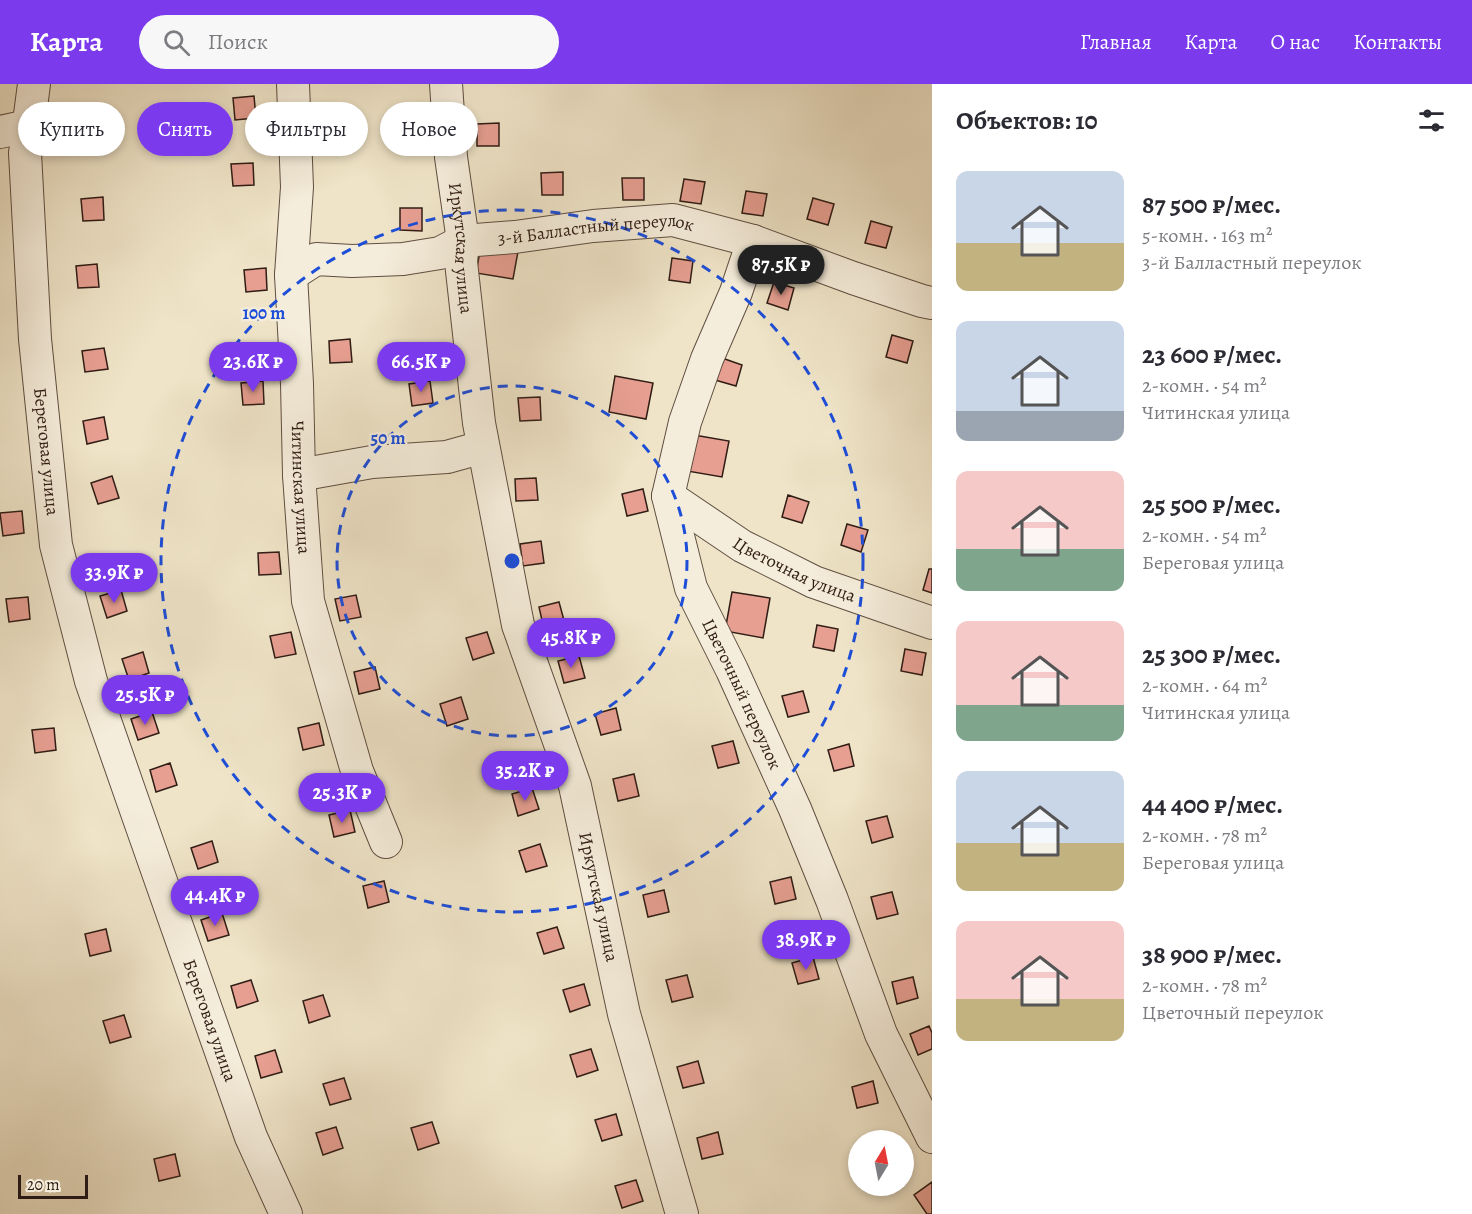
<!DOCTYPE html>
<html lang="ru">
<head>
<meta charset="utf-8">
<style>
	:root { --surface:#fff; --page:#f7f7f7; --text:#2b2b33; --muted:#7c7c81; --accent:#7c3aed }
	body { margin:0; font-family:Alegreya,serif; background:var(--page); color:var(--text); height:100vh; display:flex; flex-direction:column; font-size:22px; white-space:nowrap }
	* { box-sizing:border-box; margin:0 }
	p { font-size:20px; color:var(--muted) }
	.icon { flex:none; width:33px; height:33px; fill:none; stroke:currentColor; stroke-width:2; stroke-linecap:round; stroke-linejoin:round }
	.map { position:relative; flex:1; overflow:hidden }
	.drawer { display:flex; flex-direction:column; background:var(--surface); width:540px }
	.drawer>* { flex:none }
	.banner { position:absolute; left:18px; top:18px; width:570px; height:54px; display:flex; gap:12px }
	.needle { width:39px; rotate:10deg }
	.buttons { position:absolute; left:848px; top:1046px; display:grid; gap:12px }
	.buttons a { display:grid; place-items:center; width:66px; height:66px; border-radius:50%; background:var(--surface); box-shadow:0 3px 9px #0003; font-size:30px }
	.scale { position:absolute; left:18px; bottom:15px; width:70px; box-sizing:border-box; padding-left:6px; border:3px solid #2f1c14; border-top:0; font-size:16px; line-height:21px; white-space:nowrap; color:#2f1c14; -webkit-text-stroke:4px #f5eddb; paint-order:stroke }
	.price { position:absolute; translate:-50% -51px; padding:0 14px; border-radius:21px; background:var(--accent); color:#fff; font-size:20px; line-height:39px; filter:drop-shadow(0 2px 3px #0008) }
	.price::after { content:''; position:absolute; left:50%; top:36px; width:18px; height:14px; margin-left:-9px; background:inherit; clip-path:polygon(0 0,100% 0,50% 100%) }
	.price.active { background:#222; color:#fff }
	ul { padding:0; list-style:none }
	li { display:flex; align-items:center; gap:18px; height:150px; padding:0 24px }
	li span { display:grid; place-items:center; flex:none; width:168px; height:120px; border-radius:12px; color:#555 }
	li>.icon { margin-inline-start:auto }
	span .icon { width:72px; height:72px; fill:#fffc; stroke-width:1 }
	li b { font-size:26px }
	h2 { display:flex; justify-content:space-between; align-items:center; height:72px; padding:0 24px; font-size:26px }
	.tag { padding:0 21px; border-radius:27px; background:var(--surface); box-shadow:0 3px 9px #0003; font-size:21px; line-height:54px }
	.tag.active { background:var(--accent); color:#fff }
	header { display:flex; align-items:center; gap:36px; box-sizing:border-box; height:84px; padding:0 30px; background:var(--accent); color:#fff }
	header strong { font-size:28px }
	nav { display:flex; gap:33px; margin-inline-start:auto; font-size:21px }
	.search { width:420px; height:54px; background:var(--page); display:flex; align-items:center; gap:15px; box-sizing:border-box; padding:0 21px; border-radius:33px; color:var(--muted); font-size:22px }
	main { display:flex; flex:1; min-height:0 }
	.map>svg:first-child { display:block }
	.building { fill:#e79f92; stroke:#2f1c14; stroke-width:1.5 }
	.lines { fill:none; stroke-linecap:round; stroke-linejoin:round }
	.minor-casing { stroke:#5f4e41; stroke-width:34 }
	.minor { stroke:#f5eddb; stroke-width:32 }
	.ring { fill:none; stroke:#1d4ed8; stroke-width:3; stroke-dasharray:10 8 }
	.labels { text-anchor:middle; stroke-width:4.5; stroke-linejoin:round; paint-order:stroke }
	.street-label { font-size:18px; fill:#2f1c14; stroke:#f5eddb }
	.centre { fill:#1d4ed8; stroke:#f5eddb; stroke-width:3 }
	.ring-label { font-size:18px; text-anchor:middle; font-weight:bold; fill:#1d4ed8; stroke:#f5eddb; stroke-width:4.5; stroke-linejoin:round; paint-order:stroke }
</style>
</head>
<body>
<header>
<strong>Карта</strong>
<div class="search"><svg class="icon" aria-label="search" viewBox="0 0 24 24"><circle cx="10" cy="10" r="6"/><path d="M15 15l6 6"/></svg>Поиск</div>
<nav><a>Главная</a><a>Карта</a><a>О нас</a><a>Контакты</a></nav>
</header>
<main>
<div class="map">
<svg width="932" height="1130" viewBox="0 0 932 1130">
	<rect width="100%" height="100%" fill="#efe4c8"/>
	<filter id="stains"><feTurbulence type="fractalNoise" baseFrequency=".00333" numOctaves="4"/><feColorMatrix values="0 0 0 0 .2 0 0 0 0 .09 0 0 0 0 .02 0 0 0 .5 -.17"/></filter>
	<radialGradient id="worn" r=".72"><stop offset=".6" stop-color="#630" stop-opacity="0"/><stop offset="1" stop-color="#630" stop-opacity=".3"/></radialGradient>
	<path class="building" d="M 254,12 L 256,34 L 235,36 L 233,14 Z
		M 98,23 L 99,46 L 78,47 L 76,25 Z
		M 499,39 L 499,62 L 477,62 L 477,40 Z
		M 253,79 L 254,101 L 233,102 L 231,80 Z
		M 563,88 L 563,111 L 542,111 L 541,89 Z
		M 622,94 L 644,94 L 644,116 L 623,116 Z
		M 684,95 L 705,98 L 701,120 L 680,117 Z
		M 746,107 L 767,110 L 763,132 L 742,129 Z
		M 103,113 L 104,136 L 83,137 L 81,115 Z
		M 813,114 L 834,120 L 828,141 L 807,135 Z
		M 400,124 L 422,124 L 422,147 L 400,146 Z
		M 871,137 L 892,143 L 886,164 L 865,159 Z
		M 482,156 L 519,162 L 513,195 L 476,189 Z
		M 672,174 L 693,177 L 690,199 L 669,196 Z
		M 97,180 L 99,203 L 78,204 L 76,182 Z
		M 266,184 L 267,206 L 246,208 L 244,186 Z
		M 774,198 L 794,204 L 788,226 L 767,219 Z
		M 892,251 L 913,257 L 907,279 L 886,273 Z
		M 350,255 L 352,278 L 330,279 L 329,257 Z
		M 104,264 L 108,285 L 85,288 L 82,267 Z
		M 722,274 L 742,281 L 736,302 L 715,296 Z
		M 615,292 L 653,299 L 646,335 L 609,328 Z
		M 263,297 L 264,320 L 243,321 L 241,299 Z
		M 430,297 L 433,319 L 412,322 L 409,300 Z
		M 540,313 L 541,336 L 520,337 L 518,314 Z
		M 104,333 L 108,355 L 87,360 L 83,337 Z
		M 694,351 L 729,357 L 722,393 L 687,387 Z
		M 112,392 L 119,414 L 98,420 L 91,399 Z
		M 536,394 L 538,416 L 516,417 L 515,395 Z
		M 643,405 L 648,427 L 627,432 L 622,410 Z
		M 788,411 L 809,418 L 802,439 L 782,433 Z
		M 22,427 L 24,449 L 3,452 L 0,429 Z
		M 847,440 L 868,446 L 861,468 L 841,461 Z
		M 541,457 L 544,479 L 523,482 L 520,460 Z
		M 279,468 L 281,490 L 259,491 L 258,469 Z
		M 929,485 L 932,485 L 932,509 L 923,506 Z
		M 121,506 L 127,527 L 107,534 L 100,512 Z
		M 732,508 L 770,514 L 763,554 L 725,547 Z
		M 356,511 L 361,533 L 340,537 L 335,515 Z
		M 28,513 L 30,535 L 9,538 L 6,515 Z
		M 559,518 L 565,540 L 544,545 L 539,523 Z
		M 817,541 L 838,545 L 834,567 L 813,563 Z
		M 291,548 L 296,570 L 275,574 L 270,552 Z
		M 487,548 L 494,569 L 473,576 L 466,554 Z
		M 905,565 L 926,569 L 922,591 L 901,587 Z
		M 143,568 L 149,589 L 129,596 L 122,575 Z
		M 579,572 L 585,594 L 564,599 L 558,577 Z
		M 375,583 L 380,605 L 359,610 L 354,588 Z
		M 803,607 L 809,628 L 788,633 L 782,612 Z
		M 461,613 L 468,635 L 447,642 L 440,620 Z
		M 616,624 L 621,646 L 601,651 L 595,630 Z
		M 152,628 L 159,649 L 138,656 L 131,635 Z
		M 319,639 L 324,661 L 303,666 L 298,644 Z
		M 54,644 L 56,666 L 35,669 L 32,646 Z
		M 733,657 L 739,679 L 718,684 L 712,662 Z
		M 849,660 L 854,682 L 834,687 L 828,666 Z
		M 170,679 L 177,701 L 156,708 L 150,686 Z
		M 634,690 L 639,712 L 618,717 L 613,695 Z
		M 532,704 L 539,725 L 518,732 L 512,710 Z
		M 350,726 L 355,748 L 334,753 L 329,731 Z
		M 887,732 L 893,753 L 872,759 L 866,737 Z
		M 212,757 L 218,778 L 198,785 L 191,764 Z
		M 540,760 L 547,782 L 526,788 L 519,767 Z
		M 791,793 L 796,815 L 775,820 L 770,798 Z
		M 384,797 L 389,818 L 368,824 L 363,802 Z
		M 664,806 L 669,828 L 648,833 L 643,811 Z
		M 892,808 L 898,830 L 877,835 L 871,813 Z
		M 222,829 L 229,851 L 208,857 L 201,836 Z
		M 557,843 L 564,864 L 544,870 L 537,849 Z
		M 106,845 L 111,867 L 90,872 L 85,850 Z
		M 813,873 L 819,895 L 798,900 L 792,879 Z
		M 687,891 L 693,913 L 672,918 L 666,896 Z
		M 913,893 L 918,914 L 897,920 L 892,898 Z
		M 251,896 L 258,917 L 237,924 L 231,902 Z
		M 584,900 L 590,921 L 570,928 L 563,906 Z
		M 323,911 L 330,932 L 309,939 L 303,917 Z
		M 124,931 L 131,953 L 110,959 L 103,937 Z
		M 929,942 L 932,949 L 932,965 L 918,971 L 910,950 Z
		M 591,965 L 598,986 L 577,993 L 570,971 Z
		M 275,966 L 282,988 L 261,994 L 255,972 Z
		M 698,977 L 704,999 L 683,1004 L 677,983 Z
		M 344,994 L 351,1015 L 330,1021 L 323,1000 Z
		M 873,997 L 878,1019 L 857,1024 L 852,1003 Z
		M 616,1030 L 622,1051 L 602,1057 L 595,1036 Z
		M 432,1038 L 439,1059 L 418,1066 L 411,1044 Z
		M 336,1043 L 343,1064 L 323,1071 L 316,1049 Z
		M 718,1048 L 723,1070 L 702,1075 L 697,1054 Z
		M 175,1070 L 180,1092 L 159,1097 L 154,1075 Z
		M 636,1096 L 643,1117 L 622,1124 L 615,1102 Z
		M 932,1098 L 932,1130 L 927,1130 L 914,1111 Z"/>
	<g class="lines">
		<defs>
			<g id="minor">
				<path id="s1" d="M 34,0 L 25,69 L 35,255 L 56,461 L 91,597 L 136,726 L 251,1053 L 286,1130"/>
				<path id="s2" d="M 293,0 L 297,103 L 291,191 L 297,300 L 299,391 L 308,517 L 357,687 L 386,758"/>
				<path id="s3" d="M 446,0 L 451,73 L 463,157 L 461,178 L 479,339 L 518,541 L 575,702 L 624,930 L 682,1130"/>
				<path d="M 0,48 L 28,42"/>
				<path id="s4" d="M 753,157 L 736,208 L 707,275 L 685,338 L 668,412 L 691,504 L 732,586 L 795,725 L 832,816 L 881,950 L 932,1053"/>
				<path id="s5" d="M 291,191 L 316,175 L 352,177 L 403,175 L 440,169 L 463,157 L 515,153 L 593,142 L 673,136 L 753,157 L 853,194 L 922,217 L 932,219"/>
				<path d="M 299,391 L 372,378 L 447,373 L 483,363"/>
				<path id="s6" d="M 668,412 L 742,462 L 814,498 L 932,539"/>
			</g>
		</defs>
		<use href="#minor" class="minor-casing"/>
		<use href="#minor" class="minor"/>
	</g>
	<g class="ring">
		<circle cx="512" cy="477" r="175"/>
		<circle cx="512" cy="477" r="351"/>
	</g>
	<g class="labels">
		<g class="street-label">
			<text dy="6" stroke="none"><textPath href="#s5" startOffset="314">3-й Балластный переулок</textPath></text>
			<text dy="6" stroke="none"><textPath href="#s3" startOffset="165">Иркутская улица</textPath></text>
			<text dy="6" stroke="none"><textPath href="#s1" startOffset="369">Береговая улица</textPath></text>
			<text dy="6" stroke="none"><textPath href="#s2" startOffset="404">Читинская улица</textPath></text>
			<text dy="6" stroke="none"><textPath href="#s6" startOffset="147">Цветочная улица</textPath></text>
			<text dy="6" stroke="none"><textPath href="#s4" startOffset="482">Цветочный переулок</textPath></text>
			<text dy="6" stroke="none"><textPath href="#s3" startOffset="831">Иркутская улица</textPath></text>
			<text dy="6" stroke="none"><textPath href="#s1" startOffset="963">Береговая улица</textPath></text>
		</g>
	</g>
	<circle cx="512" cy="477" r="9" class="centre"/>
	<g class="ring-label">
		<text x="264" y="235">100 m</text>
		<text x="388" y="360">50 m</text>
	</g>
	<rect width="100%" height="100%" filter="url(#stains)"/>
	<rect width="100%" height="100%" fill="url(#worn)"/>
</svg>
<div class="buttons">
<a><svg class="needle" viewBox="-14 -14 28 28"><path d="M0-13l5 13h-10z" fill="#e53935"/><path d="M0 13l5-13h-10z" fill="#7c7c81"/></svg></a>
</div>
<div class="scale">20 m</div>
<b class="price active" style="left:781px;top:212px">87.5K ₽</b>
<b class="price" style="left:253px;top:309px">23.6K ₽</b>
<b class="price" style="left:421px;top:309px">66.5K ₽</b>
<b class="price" style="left:114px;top:520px">33.9K ₽</b>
<b class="price" style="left:571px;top:585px">45.8K ₽</b>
<b class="price" style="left:145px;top:642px">25.5K ₽</b>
<b class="price" style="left:525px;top:718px">35.2K ₽</b>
<b class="price" style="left:342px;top:740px">25.3K ₽</b>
<b class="price" style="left:215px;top:843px">44.4K ₽</b>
<b class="price" style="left:806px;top:887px">38.9K ₽</b>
<div class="banner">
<a class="tag">Купить</a>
<a class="tag active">Снять</a>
<a class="tag">Фильтры</a>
<a class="tag">Новое</a>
</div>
</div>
<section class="drawer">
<h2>Объектов: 10<svg class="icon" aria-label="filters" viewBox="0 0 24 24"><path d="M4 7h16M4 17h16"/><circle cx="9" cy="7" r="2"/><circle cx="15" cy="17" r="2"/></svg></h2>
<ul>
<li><span style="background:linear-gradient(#c9d6e8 60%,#c2b280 0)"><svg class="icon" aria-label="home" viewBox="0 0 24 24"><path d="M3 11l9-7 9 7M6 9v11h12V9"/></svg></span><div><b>87 500 ₽/мес.</b><p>5-комн. · 163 m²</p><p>3-й Балластный переулок</p></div></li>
<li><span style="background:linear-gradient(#c9d6e8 75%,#9aa5b1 0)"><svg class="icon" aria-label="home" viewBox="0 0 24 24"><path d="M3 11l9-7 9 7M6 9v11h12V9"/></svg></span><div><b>23 600 ₽/мес.</b><p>2-комн. · 54 m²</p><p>Читинская улица</p></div></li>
<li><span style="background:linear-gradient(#f6c9c9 65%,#7fa58c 0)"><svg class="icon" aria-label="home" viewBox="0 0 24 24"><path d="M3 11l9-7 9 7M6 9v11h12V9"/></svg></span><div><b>25 500 ₽/мес.</b><p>2-комн. · 54 m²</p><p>Береговая улица</p></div></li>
<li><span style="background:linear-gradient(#f6c9c9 70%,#7fa58c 0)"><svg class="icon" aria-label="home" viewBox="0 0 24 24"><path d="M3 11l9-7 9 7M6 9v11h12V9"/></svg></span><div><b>25 300 ₽/мес.</b><p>2-комн. · 64 m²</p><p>Читинская улица</p></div></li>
<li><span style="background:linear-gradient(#c9d6e8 60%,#c2b280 0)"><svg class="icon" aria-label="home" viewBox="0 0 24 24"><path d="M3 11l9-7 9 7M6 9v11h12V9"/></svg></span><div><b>44 400 ₽/мес.</b><p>2-комн. · 78 m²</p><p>Береговая улица</p></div></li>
<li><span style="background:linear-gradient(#f6c9c9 65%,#c2b280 0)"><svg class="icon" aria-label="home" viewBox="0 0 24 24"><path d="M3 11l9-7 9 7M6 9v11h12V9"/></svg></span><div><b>38 900 ₽/мес.</b><p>2-комн. · 78 m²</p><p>Цветочный переулок</p></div></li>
</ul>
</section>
</main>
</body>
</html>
